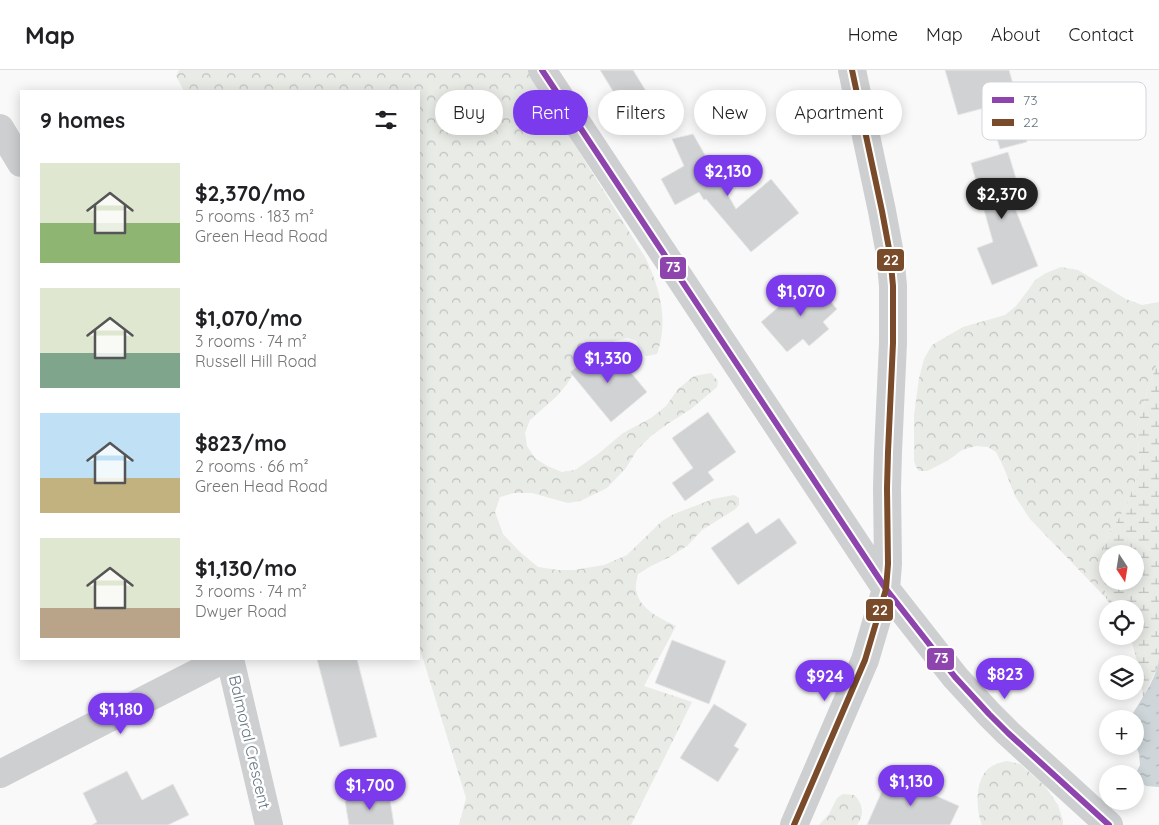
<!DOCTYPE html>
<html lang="en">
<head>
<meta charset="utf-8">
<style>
	:root { --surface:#fff; --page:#f2f2f2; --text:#202124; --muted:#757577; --line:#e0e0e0; --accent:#7c3aed }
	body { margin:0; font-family:Quicksand,sans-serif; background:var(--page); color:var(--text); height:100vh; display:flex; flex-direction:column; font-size:19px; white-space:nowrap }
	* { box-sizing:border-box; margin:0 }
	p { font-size:16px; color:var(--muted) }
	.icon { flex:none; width:28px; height:28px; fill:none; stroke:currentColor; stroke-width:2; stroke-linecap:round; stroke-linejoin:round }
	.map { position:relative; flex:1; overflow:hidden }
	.side { position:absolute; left:20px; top:20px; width:400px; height:570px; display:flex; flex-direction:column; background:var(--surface); border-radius:0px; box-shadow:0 2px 12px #0003 }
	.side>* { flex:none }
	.hud { position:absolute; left:435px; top:20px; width:475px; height:45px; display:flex; gap:10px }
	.needle { width:32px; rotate:168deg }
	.controls { position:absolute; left:1099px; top:475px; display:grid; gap:10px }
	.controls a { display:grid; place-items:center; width:45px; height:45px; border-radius:50%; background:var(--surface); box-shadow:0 2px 12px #0003; font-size:25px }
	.price { position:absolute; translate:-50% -42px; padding:0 11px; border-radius:18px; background:var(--accent); color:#fff; font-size:16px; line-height:32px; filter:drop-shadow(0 1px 2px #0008) }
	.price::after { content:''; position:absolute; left:50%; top:30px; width:15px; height:11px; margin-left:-8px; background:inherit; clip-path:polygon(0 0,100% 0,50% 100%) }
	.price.active { background:#222; color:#fff }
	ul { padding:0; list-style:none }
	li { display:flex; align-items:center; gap:15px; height:125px; padding:0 20px }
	li span { display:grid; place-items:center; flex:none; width:140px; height:100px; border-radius:0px; color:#555 }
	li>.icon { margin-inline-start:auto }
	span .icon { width:60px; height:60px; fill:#fffc; stroke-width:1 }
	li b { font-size:21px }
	h2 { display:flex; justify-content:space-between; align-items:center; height:60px; padding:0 20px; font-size:21px }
	.tag { padding:0 18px; border-radius:22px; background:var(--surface); box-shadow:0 2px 12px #0003; font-size:18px; line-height:45px }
	.tag.active { background:var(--accent); color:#fff }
	header { display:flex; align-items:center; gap:30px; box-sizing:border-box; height:70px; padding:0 25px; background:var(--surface); border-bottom:1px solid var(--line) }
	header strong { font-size:24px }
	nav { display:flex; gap:28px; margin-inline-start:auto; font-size:18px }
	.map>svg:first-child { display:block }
	.forest { fill:url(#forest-crowns) }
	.wetland { fill:url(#wetland-marsh); fill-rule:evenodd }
	.water { fill:url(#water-ripples) }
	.building { fill:#d0d2d3; stroke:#e8e8e8 }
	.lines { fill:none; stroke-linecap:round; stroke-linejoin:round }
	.minor { stroke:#cecfd0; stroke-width:28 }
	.bus-1-casing { stroke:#fff; stroke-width:10 }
	.bus-2-casing { stroke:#fff; stroke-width:10 }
	.bus-1 { stroke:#8e44ad; stroke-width:6 }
	.bus-2 { stroke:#7a4b2a; stroke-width:6 }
	.labels { text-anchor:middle; stroke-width:5; stroke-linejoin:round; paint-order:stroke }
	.street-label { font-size:16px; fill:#657683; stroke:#fff }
	.key { fill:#fff; stroke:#d1d6da; stroke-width:1 }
	.key-label { font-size:14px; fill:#657683 }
	.line-badge { stroke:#fff; stroke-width:2 }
	.badge-label { font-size:14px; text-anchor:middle; font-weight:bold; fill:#fff }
</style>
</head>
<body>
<header>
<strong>Map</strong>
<nav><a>Home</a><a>Map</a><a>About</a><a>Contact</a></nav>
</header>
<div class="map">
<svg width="1159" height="755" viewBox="0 0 1159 755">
	<defs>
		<pattern id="forest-crowns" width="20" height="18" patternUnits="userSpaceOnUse" patternTransform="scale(1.25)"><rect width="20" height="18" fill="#e8ebe6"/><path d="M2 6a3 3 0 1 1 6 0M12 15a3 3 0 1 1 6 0" fill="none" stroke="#c0c3c0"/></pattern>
		<pattern id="wetland-marsh" width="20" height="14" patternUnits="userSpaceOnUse" patternTransform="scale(1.25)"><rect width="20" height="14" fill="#e8ebe6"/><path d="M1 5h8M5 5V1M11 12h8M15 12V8" fill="none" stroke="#c0c3c0"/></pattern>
		<pattern id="water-ripples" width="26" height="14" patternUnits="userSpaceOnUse" patternTransform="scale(1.25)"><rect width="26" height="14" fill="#ced6d9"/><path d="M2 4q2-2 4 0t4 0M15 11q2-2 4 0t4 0" fill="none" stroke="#abb2b5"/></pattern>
	</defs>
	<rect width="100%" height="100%" fill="#f9f9f9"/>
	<path class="forest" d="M 179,0 L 528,0 L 645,187 C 660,219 669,249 657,284 L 647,286 L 642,282 L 636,271 L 628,268 L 615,271 L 596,280 L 573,304 L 567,314 L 557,326 L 530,350 L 525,363 L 527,376 L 535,388 L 547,396 L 562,402 L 575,400 L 598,384 L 623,363 L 651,348 L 666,336 L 678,319 L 694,306 L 711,303 L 718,311 L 717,317 L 691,339 L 669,353 L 651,366 L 637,380 L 626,398 L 607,418 L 580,431 L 568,433 L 532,423 L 514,423 L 500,427 L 495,442 L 503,464 L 520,482 L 538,497 L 558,500 L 574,500 L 604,495 L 627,485 L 662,451 L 674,444 L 713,429 L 734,425 L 739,428 L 739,435 L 734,440 L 702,460 L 687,476 L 670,487 L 651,496 L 638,504 C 637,509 635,515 636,520 C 640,540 660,548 676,556 L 644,616 L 692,632 L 631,755 L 459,755 L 466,728 L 419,576 L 419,21 L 184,21 L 176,6 Z
		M 1061,197 L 1078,200 L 1126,229 L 1142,235 L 1159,232 L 1159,289 L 1149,315 L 1137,357 L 1140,397 L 1127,435 L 1106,469 L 1102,491 L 1106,528 L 1030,449 L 1015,426 L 1004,398 L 996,382 L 988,377 L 976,376 L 962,380 L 947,391 L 927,401 L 919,401 L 916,397 L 914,391 L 914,346 L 919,308 L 924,289 L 932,275 L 963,257 L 1005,245 L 1016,236 L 1029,219 L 1035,210 L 1046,203 Z
		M 1007,691 L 1020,694 L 1045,716 L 1058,735 L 1063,751 L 1063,755 L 982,755 C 976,740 975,714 986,701 C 991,695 999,693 1007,691 Z
		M 843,724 L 854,725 C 863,733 865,745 857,755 L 819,755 L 829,744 L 837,728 Z"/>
	<path class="wetland" d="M 1159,289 L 1159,589 L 1158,596 L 1143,628 C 1142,606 1136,587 1130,566 L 1135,566 L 1135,539 L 1113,539 L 1106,528 L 1102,491 L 1106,469 L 1127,435 L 1140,397 L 1137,357 L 1149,315 ZM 1108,484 L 1135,484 L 1135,511 L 1108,511 Z"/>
	<path class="water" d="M 1159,589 L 1159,717 L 1146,716 L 1137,709 L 1137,701 L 1140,695 L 1139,684 L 1135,673 L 1135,649 L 1130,649 C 1140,630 1156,611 1159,589 Z"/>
	<path class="building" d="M 600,0 L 633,0 L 651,29 L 627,44 Z
		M 945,0 L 1009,0 L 1023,49 L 1021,49 L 1027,72 L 1000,79 L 988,37 L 958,45 Z
		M 693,64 L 736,139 L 771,109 L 799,143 L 751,182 L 706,129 L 704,130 L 699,122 L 675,135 L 661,109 L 684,96 L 672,69 Z
		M 1008,82 L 1021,125 L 1011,128 L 1038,196 L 992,215 L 977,178 L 993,172 L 971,93 Z
		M 811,209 L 837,239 L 823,252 L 829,259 L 809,276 L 803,269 L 787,282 L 761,252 Z
		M 600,277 L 618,298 L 623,293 L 647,322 L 611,352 L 570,302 Z
		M 708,342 L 736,382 L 708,402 L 714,410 L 685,431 L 672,413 L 693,398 L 672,368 Z
		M 779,448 L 797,473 L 738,515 L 711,478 L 748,452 L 756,464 Z
		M 672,570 L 726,591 L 709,634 L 655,613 Z
		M 317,589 L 357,589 L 377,667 L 340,677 Z
		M 714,634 L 747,654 L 734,676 L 739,679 L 718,712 L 680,688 Z
		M 127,701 L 142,730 L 173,714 L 189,745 L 168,755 L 92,755 L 97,752 L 83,723 Z
		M 889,705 L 959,736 L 950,755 L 867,755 Z
		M 389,723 L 394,755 L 349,755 L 345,731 Z"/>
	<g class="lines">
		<path class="minor" d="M 542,0 L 886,519 L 955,607 L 989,644 L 1008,663 L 1109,755
			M 0,58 L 21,93
			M 230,589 L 269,755
			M 0,704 L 224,589
			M 794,755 L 865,590 L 886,519 L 888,494 L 887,418 L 888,382 L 893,273 L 893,216 L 890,184 L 882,141 L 852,0"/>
		<defs>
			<path id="bus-1" d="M 542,0 L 886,519 L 955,607 L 989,644 L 1008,663 L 1109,755"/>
			<path id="bus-2" d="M 794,755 L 865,590 L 886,519 L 888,494 L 887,418 L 888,382 L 893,273 L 893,216 L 890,184 L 882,141 L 852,0"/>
		</defs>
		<use href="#bus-1" class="bus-1-casing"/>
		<use href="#bus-2" class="bus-2-casing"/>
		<use href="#bus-1" class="bus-1"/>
		<use href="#bus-2" class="bus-2"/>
	</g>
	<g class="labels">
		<g class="street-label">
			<text transform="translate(250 672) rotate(77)" y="6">Balmoral Crescent</text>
		</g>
	</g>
	<rect x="982" y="12" width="164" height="58" rx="8" class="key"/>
	<rect x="992" y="27" width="22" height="6" fill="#8e44ad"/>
	<rect x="992" y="49" width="22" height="7" fill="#7a4b2a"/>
	<g class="key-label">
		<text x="1023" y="35">73</text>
		<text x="1023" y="57">22</text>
	</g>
	<g class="line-badge">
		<rect x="876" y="178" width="29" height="24" rx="5" fill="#7a4b2a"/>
		<rect x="659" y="186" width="28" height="24" rx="5" fill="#8e44ad"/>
		<rect x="865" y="528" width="29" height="24" rx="5" fill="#7a4b2a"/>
		<rect x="926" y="577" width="29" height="24" rx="5" fill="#8e44ad"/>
	</g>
	<g class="badge-label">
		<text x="891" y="195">22</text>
		<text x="673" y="202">73</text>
		<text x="880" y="545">22</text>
		<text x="941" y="593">73</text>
	</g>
</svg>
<div class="controls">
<a><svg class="needle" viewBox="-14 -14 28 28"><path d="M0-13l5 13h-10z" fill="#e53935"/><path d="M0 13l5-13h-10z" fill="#757577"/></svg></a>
<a><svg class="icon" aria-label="locate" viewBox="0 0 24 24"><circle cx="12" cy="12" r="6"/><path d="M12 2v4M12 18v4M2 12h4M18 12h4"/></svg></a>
<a><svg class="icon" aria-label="layers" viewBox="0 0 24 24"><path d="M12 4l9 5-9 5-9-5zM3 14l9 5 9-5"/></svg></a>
<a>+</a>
<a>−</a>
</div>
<b class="price" style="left:728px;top:127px">$2,130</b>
<b class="price active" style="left:1002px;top:150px">$2,370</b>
<b class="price" style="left:801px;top:247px">$1,070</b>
<b class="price" style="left:608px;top:314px">$1,330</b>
<b class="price" style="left:1005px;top:630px">$823</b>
<b class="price" style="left:825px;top:632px">$924</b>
<b class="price" style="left:121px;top:665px">$1,180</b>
<b class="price" style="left:911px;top:737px">$1,130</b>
<b class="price" style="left:370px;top:741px">$1,700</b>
<div class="hud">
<a class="tag">Buy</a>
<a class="tag active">Rent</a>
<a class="tag">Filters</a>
<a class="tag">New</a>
<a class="tag">Apartment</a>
</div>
<section class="side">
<h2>9 homes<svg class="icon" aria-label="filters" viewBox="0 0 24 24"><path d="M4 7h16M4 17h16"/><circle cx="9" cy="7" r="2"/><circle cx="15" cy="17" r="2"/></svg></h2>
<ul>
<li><span style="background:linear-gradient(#dfe7d0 60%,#8fb573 0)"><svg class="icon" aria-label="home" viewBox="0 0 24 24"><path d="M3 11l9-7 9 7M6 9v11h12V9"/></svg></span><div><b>$2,370/mo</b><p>5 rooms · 183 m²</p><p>Green Head Road</p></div></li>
<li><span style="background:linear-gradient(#dfe7d0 65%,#7fa58c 0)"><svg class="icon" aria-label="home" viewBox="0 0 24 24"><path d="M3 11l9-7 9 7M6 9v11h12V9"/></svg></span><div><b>$1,070/mo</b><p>3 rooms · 74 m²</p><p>Russell Hill Road</p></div></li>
<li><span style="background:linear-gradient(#bfe0f5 65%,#c2b280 0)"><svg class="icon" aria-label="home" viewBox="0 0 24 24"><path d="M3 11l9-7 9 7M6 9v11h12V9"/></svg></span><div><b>$823/mo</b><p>2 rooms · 66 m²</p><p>Green Head Road</p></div></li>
<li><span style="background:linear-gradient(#dfe7d0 70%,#b9a48a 0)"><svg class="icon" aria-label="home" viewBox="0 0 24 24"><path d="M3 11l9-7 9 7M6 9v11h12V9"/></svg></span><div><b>$1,130/mo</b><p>3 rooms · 74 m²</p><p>Dwyer Road</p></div></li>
</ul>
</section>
</div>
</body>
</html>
